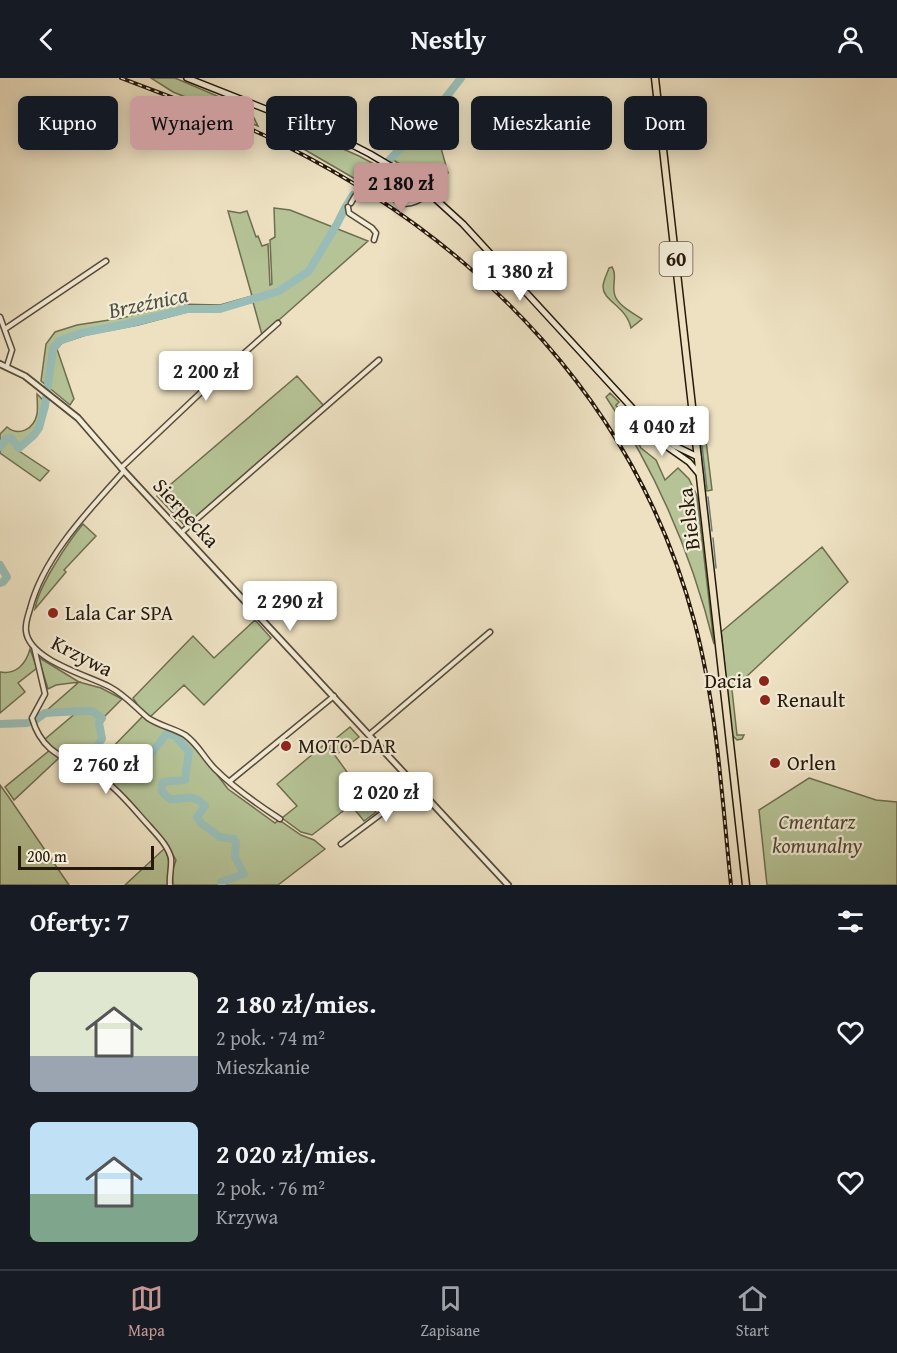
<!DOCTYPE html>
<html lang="pl">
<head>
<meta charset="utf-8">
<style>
	:root { --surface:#171b24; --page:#20242c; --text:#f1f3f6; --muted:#9ea1a6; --line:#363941; --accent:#c59692 }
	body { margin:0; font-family:"Gentium Book Plus",serif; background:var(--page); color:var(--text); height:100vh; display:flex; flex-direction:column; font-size:22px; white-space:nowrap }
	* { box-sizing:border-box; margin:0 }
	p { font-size:20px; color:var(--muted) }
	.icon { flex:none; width:33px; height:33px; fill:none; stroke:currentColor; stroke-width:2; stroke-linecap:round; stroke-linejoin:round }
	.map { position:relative; height:807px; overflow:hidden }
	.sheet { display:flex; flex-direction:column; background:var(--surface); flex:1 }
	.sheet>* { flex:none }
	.top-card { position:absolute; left:18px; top:18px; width:861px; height:54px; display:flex; gap:12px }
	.scale { position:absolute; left:18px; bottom:15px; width:136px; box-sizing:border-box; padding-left:6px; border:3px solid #26190b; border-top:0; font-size:16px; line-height:21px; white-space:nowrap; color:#26190b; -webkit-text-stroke:4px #f3ecd7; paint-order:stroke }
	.price { position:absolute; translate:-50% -51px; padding:0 14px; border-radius:6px; background:#fff; color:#222; font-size:20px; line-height:39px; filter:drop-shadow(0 2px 3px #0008) }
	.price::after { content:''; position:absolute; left:50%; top:36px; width:18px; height:14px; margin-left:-9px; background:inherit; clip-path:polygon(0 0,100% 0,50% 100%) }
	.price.on { background:var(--accent); color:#111 }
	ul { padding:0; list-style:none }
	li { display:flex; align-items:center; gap:18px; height:150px; padding:0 30px }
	li span { display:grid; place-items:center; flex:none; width:168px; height:120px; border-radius:9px; color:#555 }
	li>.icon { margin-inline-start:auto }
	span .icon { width:72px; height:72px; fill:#fffc; stroke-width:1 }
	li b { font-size:26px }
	h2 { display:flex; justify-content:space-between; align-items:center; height:72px; padding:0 30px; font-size:26px }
	.chip { padding:0 21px; border-radius:9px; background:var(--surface); box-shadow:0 3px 15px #0003; font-size:21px; line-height:54px }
	.chip.on { background:var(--accent); color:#111 }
	header { display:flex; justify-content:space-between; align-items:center; height:78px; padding:0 30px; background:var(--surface); font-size:27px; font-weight:700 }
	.tab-bar { display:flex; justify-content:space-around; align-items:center; height:84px; border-top:2px solid var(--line); background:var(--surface); font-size:16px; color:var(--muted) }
	.tab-bar a { display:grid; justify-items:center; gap:3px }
	.tab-bar .on { color:var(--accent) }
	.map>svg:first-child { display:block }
	.green { fill:#b5c396; stroke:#6e6e50; stroke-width:1.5 }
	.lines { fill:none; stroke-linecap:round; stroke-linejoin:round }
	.stream { stroke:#6b7b72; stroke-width:1.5 }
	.river { stroke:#99bdb6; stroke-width:8 }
	.minor-tunnel { stroke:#c5b99d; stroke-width:4; stroke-dasharray:4 2; stroke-linecap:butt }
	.minor-casing { stroke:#584b39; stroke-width:7 }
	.tertiary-casing { stroke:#584b39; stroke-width:8 }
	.secondary-casing { stroke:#26190b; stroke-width:8 }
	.primary-casing { stroke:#26190b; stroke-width:9 }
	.minor { stroke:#f3ecd7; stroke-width:4 }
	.tertiary { stroke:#f3ecd7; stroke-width:4.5 }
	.secondary { stroke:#f3ecd7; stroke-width:5 }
	.primary { stroke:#ede1c2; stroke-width:6 }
	.rail-casing { stroke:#26190b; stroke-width:4 }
	.rail { stroke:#f3ecd7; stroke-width:1.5; stroke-dasharray:4.5; stroke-linecap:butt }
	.poi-dot { fill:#8f2418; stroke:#f3ecd7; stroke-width:2 }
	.labels { text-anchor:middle; stroke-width:4.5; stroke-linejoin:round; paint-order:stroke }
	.shield { fill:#f3ecd7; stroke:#645848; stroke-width:1.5 }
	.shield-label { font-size:20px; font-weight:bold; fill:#26190b }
	.street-label { font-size:21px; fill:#26190b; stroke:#f3ecd7 }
	.poi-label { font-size:21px; fill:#26190b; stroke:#f3ecd7; text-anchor:start }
	.park-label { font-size:21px; font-style:italic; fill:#514c35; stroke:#f3ecd7 }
	.water-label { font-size:22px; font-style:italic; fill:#4e5247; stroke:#f3ecd7 }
</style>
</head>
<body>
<header><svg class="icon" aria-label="back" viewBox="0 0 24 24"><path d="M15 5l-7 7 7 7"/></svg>Nestly<svg class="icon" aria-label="person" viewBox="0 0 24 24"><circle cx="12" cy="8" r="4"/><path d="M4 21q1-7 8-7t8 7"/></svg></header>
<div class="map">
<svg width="897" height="807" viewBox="0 0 897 807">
	<rect width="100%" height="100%" fill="#ede1c2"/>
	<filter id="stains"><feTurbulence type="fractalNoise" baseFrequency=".00333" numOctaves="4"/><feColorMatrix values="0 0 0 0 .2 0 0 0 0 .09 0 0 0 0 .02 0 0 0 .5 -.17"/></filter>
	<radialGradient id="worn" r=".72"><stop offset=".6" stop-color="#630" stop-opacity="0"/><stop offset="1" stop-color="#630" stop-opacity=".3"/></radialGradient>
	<path class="green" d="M 151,0 L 175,0 L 250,32 L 258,48 L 173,14 Z
		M 440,29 L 448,53 L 439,63 L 448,95 L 433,108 L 392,81 Z
		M 279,43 L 359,78 L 376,87 L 357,102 L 281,58 Z
		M 274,130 L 290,132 L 368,163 L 262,257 L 253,224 L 225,232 L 187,234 L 138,247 L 86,257 L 62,265 L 57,271 L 74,321 L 70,327 L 41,303 L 46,266 L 55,254 L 77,247 L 122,240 L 175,226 L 220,227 L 252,218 L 228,133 L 240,135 L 247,133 L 256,159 L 258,158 L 262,168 L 268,166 L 270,207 L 272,206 L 270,162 L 275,159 Z
		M 612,189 C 618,197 611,208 615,218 C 619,228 633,235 642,241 L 631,250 C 626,228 603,223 603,209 C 603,203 607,196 609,190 Z
		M 297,298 L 324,328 L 185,448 L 157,418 Z
		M 610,315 L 619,324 L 616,327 L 641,370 L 656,382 L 665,402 L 678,390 L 689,401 L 697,418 L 714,566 C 692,477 657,395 606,319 Z
		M 37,316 L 44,323 L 38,349 L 17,370 L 11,360 L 6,359 L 0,367 L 0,356 L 7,349 C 19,359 34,351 37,336 C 38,330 37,322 37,316 Z
		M 702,330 L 712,412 L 707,413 L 705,411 L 696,331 Z
		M 10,361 L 16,371 L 49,393 L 40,403 L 0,375 C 0,369 5,362 10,361 Z
		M 83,446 L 96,458 L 64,492 L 66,494 L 35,531 C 38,509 68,464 83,446 Z
		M 822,469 L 848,504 L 732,612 L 737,657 L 744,657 L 742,661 L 737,662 L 732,657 L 721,554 Z
		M 255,542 L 271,560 L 204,627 L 184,607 L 150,639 L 139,629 L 133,620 L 193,558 L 214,580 Z
		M 30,571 L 37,590 L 18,605 L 25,614 L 0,635 L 0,594 C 16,597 26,586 30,571 Z
		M 38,579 L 79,604 L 101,610 L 122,621 L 103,640 L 92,632 L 46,633 L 79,604 L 56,607 L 48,611 Z
		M 77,634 L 92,634 L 100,640 L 98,645 L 100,661 L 93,673 L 120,692 C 139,693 155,673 166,658 L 177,660 L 188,674 L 185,702 L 170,701 L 163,703 L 160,710 L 162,717 L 174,723 C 186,720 194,718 203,727 L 202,732 L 197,739 L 198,742 L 220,761 L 234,762 L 234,780 L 244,796 L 221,802 L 219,804 L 221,807 L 173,807 L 172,794 L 176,782 L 167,767 L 148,744 L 107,701 L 63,677 L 44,662 Z
		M 143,638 L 159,648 L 183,658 L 195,668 L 228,711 L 275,745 L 279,742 L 301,757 L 314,762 L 325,771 L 278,807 L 222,807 L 222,803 L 246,797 C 244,790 238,784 236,778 C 232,765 243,758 221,759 L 202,745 L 198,739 L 204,733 L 205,726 C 194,715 184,720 171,721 L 164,715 L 162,710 L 166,704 L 187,702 L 190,672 C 184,662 176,656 165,655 C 155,671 142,686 123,690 L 104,678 Z
		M 350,649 L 359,659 L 337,676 L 329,666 Z
		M 326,665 L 376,734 L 364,743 L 351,727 L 312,757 L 301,754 L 282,740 L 297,728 L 277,706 Z
		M 50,672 L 60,679 L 14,722 L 5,709 Z
		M 809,700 L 876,722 L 897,724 L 897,807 L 767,807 L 759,732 Z
		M 0,707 L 8,718 L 69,807 L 0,807 Z
		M 165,770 L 170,787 L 169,807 L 125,807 Z"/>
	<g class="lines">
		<path class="stream" d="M 698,334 L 707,411
			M 708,419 L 712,453
			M 713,460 L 716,490"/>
		<path class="river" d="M 359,107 L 384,88 L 440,27 L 461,0
			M 348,125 L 353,117
			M 0,369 L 6,361 L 11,360 L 19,370 L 34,357 L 39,350 L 45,328 L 53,271 L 59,263 L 81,255 L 127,246 L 187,231 L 220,231 L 279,213 L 309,193 L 337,146 L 346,128
			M 0,487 L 7,499 L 3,504 L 0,505
			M 0,646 L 27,645 L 34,643 L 45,635 L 81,633 L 92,633 L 102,640 L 99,645 L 102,661 L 94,672 L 120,691 C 140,692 155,672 166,656 L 174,657 L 189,673 L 185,702 L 163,704 C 159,714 163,715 170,721 C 186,722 192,714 205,728 L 197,739 L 202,746 L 220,759 L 234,761 L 236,765 L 235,779 L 244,796 L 221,804 L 222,807"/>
		<path class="minor-tunnel" d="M 355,118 L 362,108"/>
		<defs>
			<path id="minor" d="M 362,108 L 366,105 C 394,108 393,142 429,116
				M 351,125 L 355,118
				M 348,129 L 349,135 L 372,150 L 376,155 L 374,162
				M 0,239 L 12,272 L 7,288
				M 5,251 L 106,183
				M 121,390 L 213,303 L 278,245
				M 124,393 C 89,432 43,479 30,531 C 28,538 25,545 26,553 C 29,582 87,597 110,609 C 125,617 135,629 148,640 C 160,648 173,650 185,657 C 198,666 204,680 215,691 C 234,710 257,726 280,741
				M 182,454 L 379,282
				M 34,569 L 45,616 L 32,640 C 44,684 80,681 109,706 C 124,718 137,735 150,749 C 158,758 168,768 171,780 C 172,789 169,798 170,807
				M 369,657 L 490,554
				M 230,703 L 334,618
				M 341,766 L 417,709"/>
			<path id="tertiary" d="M 0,286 L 25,298 L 78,340 L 124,393 L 508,807"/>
			<path id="secondary" d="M 187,0 L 339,60 L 370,76 L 397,92 L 430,116 L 463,146 L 669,370 L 689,384 L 700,397
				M 660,356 L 675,368 L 698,379"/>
			<path id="primary" d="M 655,0 L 746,807"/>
		</defs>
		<use href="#minor" class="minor-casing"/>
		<use href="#tertiary" class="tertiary-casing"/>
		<use href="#secondary" class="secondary-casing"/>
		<use href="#primary" class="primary-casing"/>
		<use href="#minor" class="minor"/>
		<use href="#tertiary" class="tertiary"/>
		<use href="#secondary" class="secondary"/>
		<use href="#primary" class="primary"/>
		<defs>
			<path id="rail" d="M 121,0 C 175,21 231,40 284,67 C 482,166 638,328 695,546 C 717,630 722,721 731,807"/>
		</defs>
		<use href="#rail" class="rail-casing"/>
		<use href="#rail" class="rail"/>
	</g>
	<g class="poi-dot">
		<circle cx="53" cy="535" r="6"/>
		<circle cx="764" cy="603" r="6"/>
		<circle cx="765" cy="622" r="6"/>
		<circle cx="286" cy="668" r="6"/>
		<circle cx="775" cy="685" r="6"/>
	</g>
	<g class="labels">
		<rect class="shield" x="659.5" y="164" width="33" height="34" rx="4.5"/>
		<g class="shield-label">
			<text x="676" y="188">60</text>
		</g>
		<g class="street-label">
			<text transform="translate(186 435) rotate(47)" y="7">Sierpecka</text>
			<text transform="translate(689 441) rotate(-97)" y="7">Bielska</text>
			<text transform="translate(82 578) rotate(27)" y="7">Krzywa</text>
		</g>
		<g class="poi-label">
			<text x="65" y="542">Lala Car SPA</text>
			<text x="752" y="610" text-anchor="end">Dacia</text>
			<text x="777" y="629">Renault</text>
			<text x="298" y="675">MOTO-DAR</text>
			<text x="787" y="692">Orlen</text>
		</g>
		<g class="park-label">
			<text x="817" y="751">Cmentarz<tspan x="817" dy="24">komunalny</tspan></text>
		</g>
		<g class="water-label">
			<text transform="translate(148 224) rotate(-12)" y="8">Brzeźnica</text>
		</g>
	</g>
	<rect width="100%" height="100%" filter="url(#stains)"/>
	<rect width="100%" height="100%" fill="url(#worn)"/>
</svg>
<div class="scale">200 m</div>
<b class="price on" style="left:401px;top:136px">2 180 zł</b>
<b class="price" style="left:520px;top:224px">1 380 zł</b>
<b class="price" style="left:206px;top:324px">2 200 zł</b>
<b class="price" style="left:662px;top:379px">4 040 zł</b>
<b class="price" style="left:290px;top:554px">2 290 zł</b>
<b class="price" style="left:106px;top:717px">2 760 zł</b>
<b class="price" style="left:386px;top:745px">2 020 zł</b>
<div class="top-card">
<a class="chip">Kupno</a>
<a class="chip on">Wynajem</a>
<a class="chip">Filtry</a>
<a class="chip">Nowe</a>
<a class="chip">Mieszkanie</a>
<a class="chip">Dom</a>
</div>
</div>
<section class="sheet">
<h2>Oferty: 7<svg class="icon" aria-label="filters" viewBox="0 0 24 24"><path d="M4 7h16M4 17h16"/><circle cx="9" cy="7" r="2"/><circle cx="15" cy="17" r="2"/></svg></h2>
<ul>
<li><span style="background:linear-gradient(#dfe7d0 70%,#9aa5b1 0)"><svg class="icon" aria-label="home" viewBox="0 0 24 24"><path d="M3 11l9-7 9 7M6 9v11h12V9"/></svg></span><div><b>2 180 zł/mies.</b><p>2 pok. · 74 m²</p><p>Mieszkanie</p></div><svg class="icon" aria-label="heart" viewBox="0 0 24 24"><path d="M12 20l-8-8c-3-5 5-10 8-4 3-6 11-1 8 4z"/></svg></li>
<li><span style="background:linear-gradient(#bfe0f5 60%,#7fa58c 0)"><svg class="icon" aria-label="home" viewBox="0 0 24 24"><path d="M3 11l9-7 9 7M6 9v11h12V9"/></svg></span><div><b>2 020 zł/mies.</b><p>2 pok. · 76 m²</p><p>Krzywa</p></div><svg class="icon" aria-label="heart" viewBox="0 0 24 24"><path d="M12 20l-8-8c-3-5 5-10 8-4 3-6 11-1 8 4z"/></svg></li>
</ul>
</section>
<nav class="tab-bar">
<a class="on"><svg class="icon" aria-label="map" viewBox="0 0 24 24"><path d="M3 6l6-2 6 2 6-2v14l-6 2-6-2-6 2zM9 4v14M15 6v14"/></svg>Mapa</a>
<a><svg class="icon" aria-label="saved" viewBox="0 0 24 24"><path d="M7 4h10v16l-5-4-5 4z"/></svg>Zapisane</a>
<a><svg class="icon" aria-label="home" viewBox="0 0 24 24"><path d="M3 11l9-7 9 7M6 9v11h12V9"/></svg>Start</a>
</nav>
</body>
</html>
